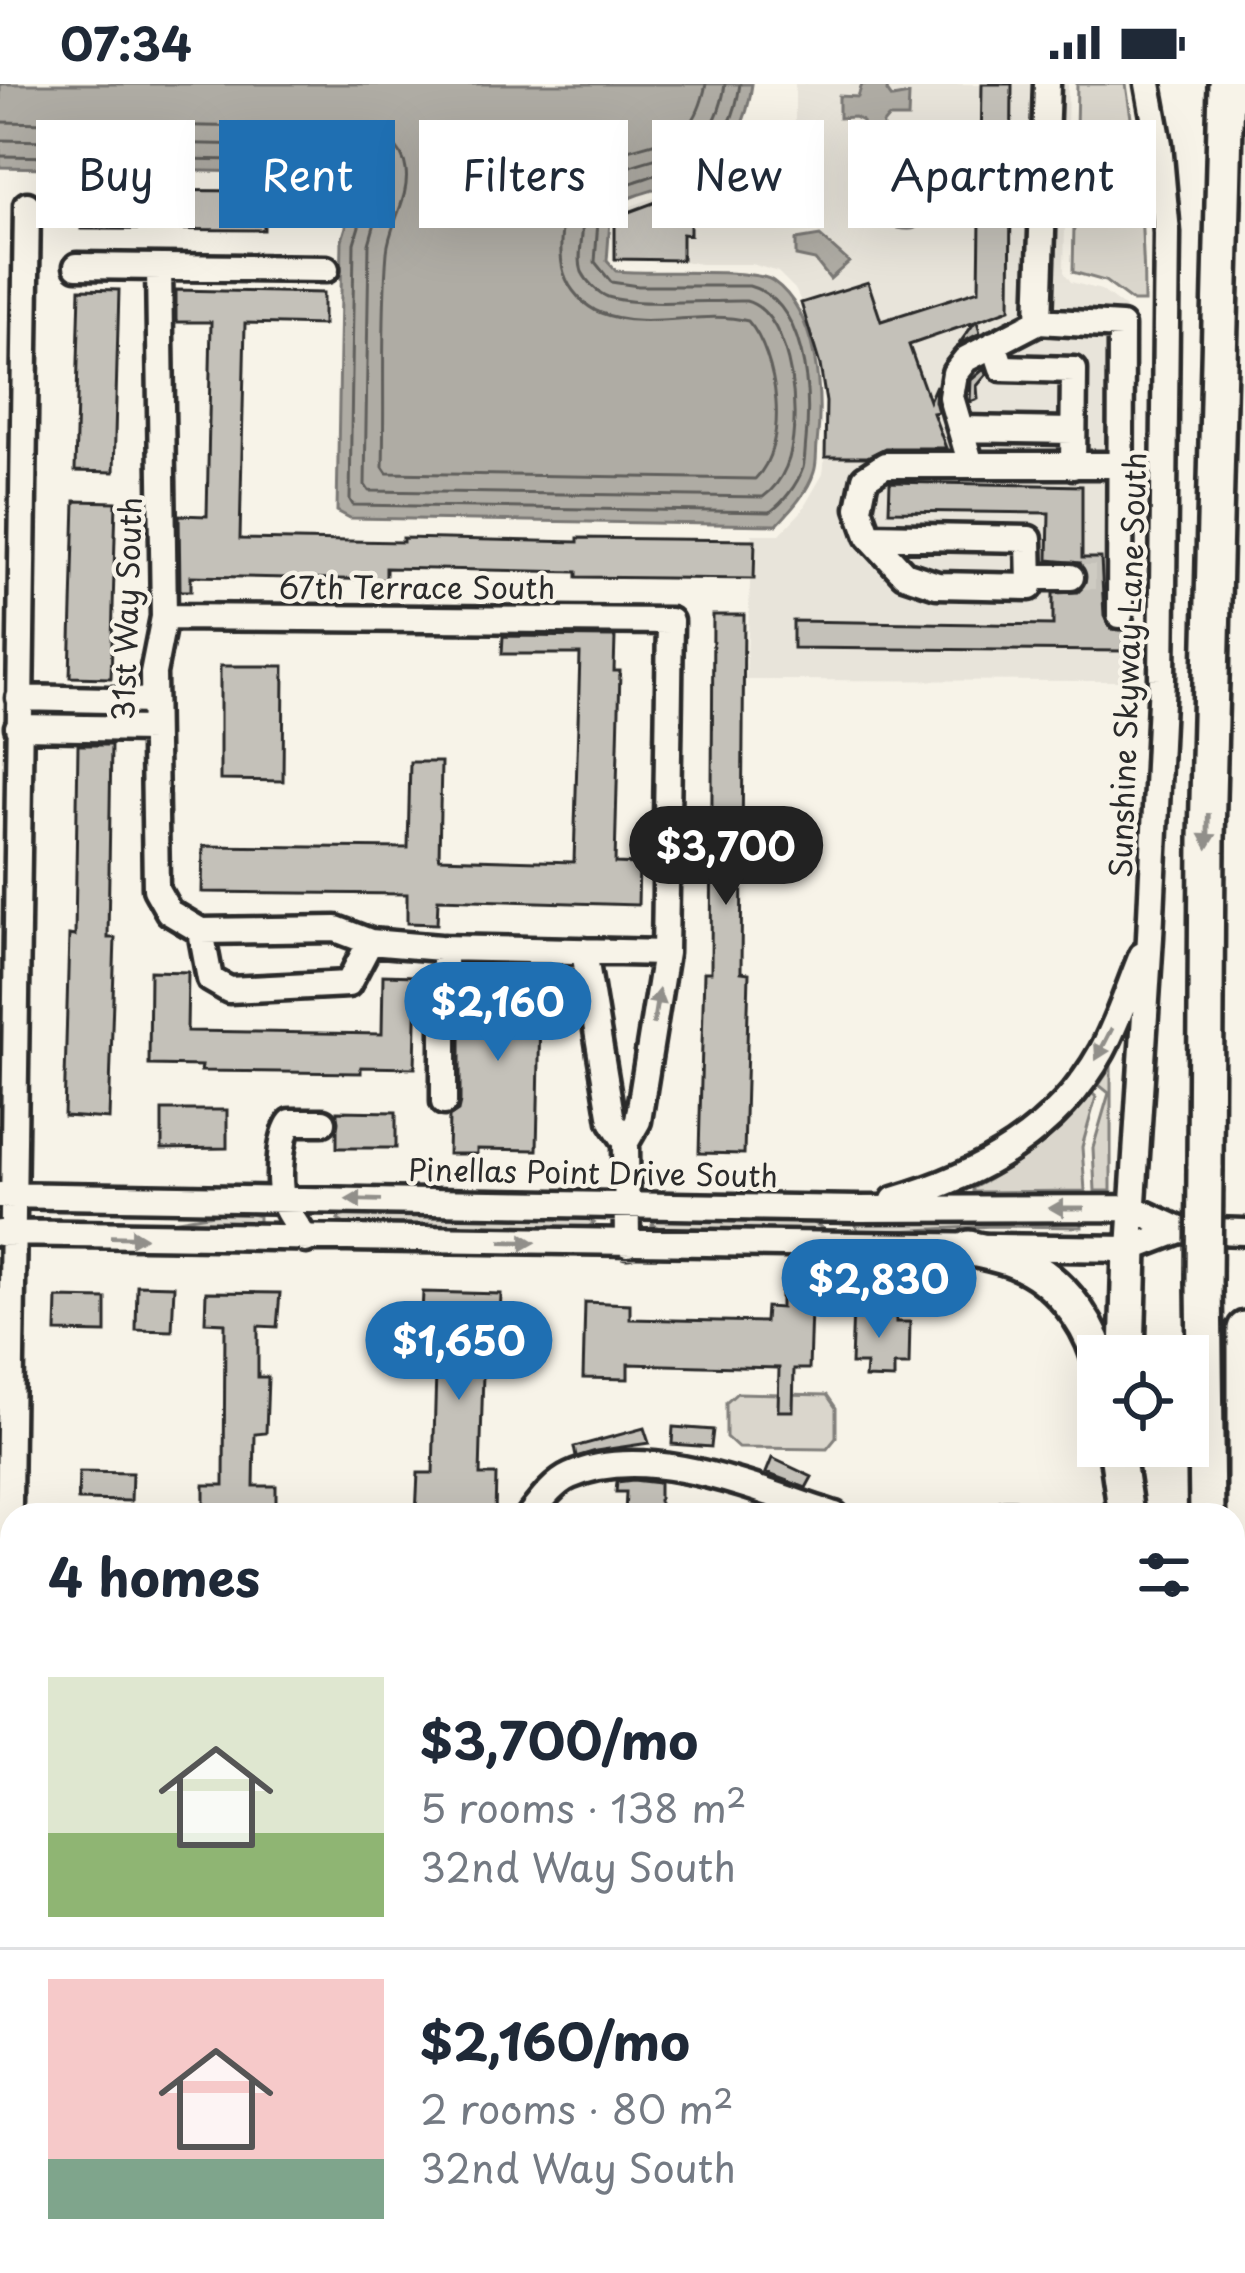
<!DOCTYPE html>
<html lang="en">
<head>
<meta charset="utf-8">
<style>
	:root { --surface:#fff; --page:#f6f6f7; --text:#1f2937; --muted:#747a83; --line:#e0e1e3; --accent:#1f6fb2 }
	body { margin:0; font-family:"Playpen Sans",sans-serif; background:var(--page); color:var(--text); height:100vh; display:flex; flex-direction:column; font-size:45px; white-space:nowrap }
	* { box-sizing:border-box; margin:0 }
	p { font-size:39px; color:var(--muted) }
	.icon { flex:none; width:66px; height:66px; fill:none; stroke:currentColor; stroke-width:2; stroke-linecap:round; stroke-linejoin:round }
	.map { position:relative; flex:1; overflow:hidden }
	.details { position:absolute; left:0px; top:1419px; width:1245px; height:771px; display:flex; flex-direction:column; background:var(--surface); border-radius:36px 36px 0 0; box-shadow:0 12px 48px #0002 }
	.details>* { flex:none }
	.banner { position:absolute; left:36px; top:36px; width:1173px; height:108px; display:flex; gap:24px }
	.controls { position:absolute; left:1077px; top:1251px; display:grid; gap:24px }
	.controls a { display:grid; place-items:center; width:132px; height:132px; border-radius:0px; background:var(--surface); box-shadow:0 12px 48px #0002; font-size:60px }
	.price { position:absolute; translate:-50% -102px; padding:0 27px; border-radius:42px; background:var(--accent); color:#fff; font-size:39px; line-height:78px; filter:drop-shadow(0 3px 6px #0008) }
	.price::after { content:''; position:absolute; left:50%; top:72px; width:36px; height:27px; margin-left:-18px; background:inherit; clip-path:polygon(0 0,100% 0,50% 100%) }
	.price.current { background:#222; color:#fff }
	ul { padding:0; list-style:none }
	li { display:flex; align-items:center; gap:36px; height:300px; padding:0 48px }
	li+li { border-top:3px solid var(--line) }
	li span { display:grid; place-items:center; flex:none; width:336px; height:240px; border-radius:0px; color:#555 }
	li>.icon { margin-inline-start:auto }
	span .icon { width:144px; height:144px; fill:#fffc; stroke-width:1 }
	li b { font-size:51px }
	h2 { display:flex; justify-content:space-between; align-items:center; height:144px; padding:0 48px; font-size:51px }
	.chip { padding:0 42px; border-radius:0px; background:var(--surface); box-shadow:0 12px 48px #0002; font-size:42px; line-height:108px }
	.chip.current { background:var(--accent); color:#fff }
	.status { display:flex; justify-content:space-between; align-items:center; height:84px; padding:0 60px; background:var(--surface); direction:ltr }
	.status svg { height:33px; fill:currentColor }
	.map>svg:first-child { display:block }
	.built { fill:#e8e4da }
	.green { fill:#dad6cc; stroke:#82807c; stroke-width:3 }
	.water { fill:#afaca4; stroke:#7a7874; stroke-width:3 }
	.lines { fill:none; stroke-linecap:round; stroke-linejoin:round }
	.shore { stroke:#605f5b; stroke-width:3 }
	.building { fill:#c4c1b9; stroke:#2b2b2b; stroke-width:3 }
	.minor-tunnel { stroke:#cecbc2; stroke-width:24; stroke-dasharray:24 12; stroke-linecap:butt }
	.minor-casing { stroke:#2b2b2b; stroke-width:33 }
	.highway-casing { stroke:#2b2b2b; stroke-width:42 }
	.minor { stroke:#f7f3e8; stroke-width:24 }
	.highway { stroke:#f7f3e8; stroke-width:33 }
	.highway-bridge-casing { stroke:#2b2b2b; stroke-width:42; stroke-linecap:butt }
	.highway-bridge { stroke:#f7f3e8; stroke-width:33 }
	.oneway { fill:#918f8a }
	.labels { text-anchor:middle; stroke-width:9; stroke-linejoin:round; paint-order:stroke }
	.street-label { font-size:30px; fill:#2b2b2b; stroke:#f7f3e8 }
</style>
</head>
<body>
<div class="status"><b>07:34</b><svg viewBox="0 0 49 12"><path d="M0 12V9h3v3zM5 12V6h3v6zM10 12V3h3v9zM15 12V0h3v12zM26 1h20v11H26zM47 4h2v5h-2z"/></svg></div>
<div class="map">
<svg width="1245" height="2189" viewBox="0 0 1245 2189">
	<rect width="100%" height="100%" fill="#f7f3e8"/>
	<filter id="ink" filterUnits="userSpaceOnUse"><feTurbulence type="fractalNoise" baseFrequency=".00833" numOctaves="2"/><feDisplacementMap in="SourceGraphic" scale="24" xChannelSelector="R" yChannelSelector="G"/><feConvolveMatrix kernelMatrix="1 2 1 2 8 2 1 2 1" color-interpolation-filters="sRGB"/></filter>
	<g filter="url(#ink)">
		<path class="built" d="M 795,0 L 1068,0 L 1064,188 L 1071,198 L 1101,206 L 1125,224 L 1122,597 L 746,596 L 752,450 L 780,450 L 801,428 L 823,390 L 830,327 L 818,253 L 795,205 L 778,188 L 752,180 L 701,180 L 616,166 L 619,129 L 631,122 L 788,66 L 795,57 Z"/>
		<path class="green" d="M 1077,0 L 1126,0 C 1138,73 1144,144 1144,218 L 1133,218 L 1105,197 L 1073,188 Z
			M 933,97 L 940,98 C 944,105 949,119 941,126 C 939,128 935,128 932,129 C 916,139 922,149 898,144 L 893,134 L 896,112 L 901,108 C 914,111 923,103 933,97 Z
			M 1111,983 L 1111,1107 L 1095,1107 L 1093,1064 L 1109,1009 L 1099,1001 Z
			M 1092,1009 L 1096,1013 L 1082,1063 L 1085,1107 L 973,1108 L 973,1104 C 1023,1078 1056,1053 1092,1009 Z
			M 237,1126 L 259,1132 L 259,1137 L 244,1142 L 57,1140 L 55,1137 L 58,1135 L 172,1137 Z
			M 360,1127 L 584,1132 L 594,1139 L 585,1145 L 350,1143 L 338,1136 L 340,1133 Z
			M 669,1132 L 807,1135 L 829,1148 L 828,1151 L 672,1149 L 652,1141 L 655,1135 Z
			M 851,1134 L 1082,1137 L 1082,1143 L 992,1142 L 860,1149 Z
			M 737,1309 L 827,1311 L 836,1324 L 836,1354 L 827,1365 L 738,1364 L 726,1353 L 726,1319 Z"/>
		<path class="water" d="M 0,0 L 752,0 C 748,34 733,71 701,89 C 673,104 639,106 611,123 L 607,177 L 616,187 C 648,191 753,183 773,197 C 818,229 823,311 817,360 C 816,369 817,380 814,388 C 808,408 791,426 777,441 L 350,434 L 337,427 L 342,156 L 362,90 L 0,83 Z
			M 862,0 L 888,0 L 887,7 L 892,14 L 909,11 L 908,34 L 888,34 L 883,40 L 882,57 L 864,58 L 862,37 L 854,33 L 839,34 L 839,12 L 858,13 Z
			M 820,152 L 849,178 L 830,195 L 815,176 L 796,172 L 796,156 Z
			M 631,2178 L 1114,2178 L 1114,2189 L 631,2189 Z"/>
		<g class="lines">
			<path class="shore" d="M 0,38 L 361,45 C 384,49 403,63 406,86 C 410,114 389,141 387,168 C 381,239 385,312 383,383 L 387,389 L 755,395 C 790,362 778,271 748,237 C 702,225 647,247 601,229 C 585,223 569,206 564,189 C 557,167 563,108 579,91 C 608,61 664,65 688,42 C 698,32 703,14 706,0
				M 0,56 L 359,63 L 379,71 L 386,80 L 388,92 L 369,160 L 365,401 L 369,407 L 763,413 C 773,406 781,395 786,383 C 803,344 795,230 746,217 C 711,216 639,223 608,213 C 598,209 587,198 582,188 C 578,176 581,163 582,151 C 583,133 581,112 597,100 C 648,60 713,89 725,0
				M 0,72 L 359,78 L 369,82 L 373,95 L 354,159 L 350,416 L 353,421 L 770,428 C 783,419 797,401 803,384 C 805,376 805,365 806,356 C 811,308 806,217 749,202 L 638,202 L 611,198 L 595,178 L 599,123 C 606,107 622,102 637,97 C 696,78 730,70 740,0"/>
		</g>
		<path class="building" d="M 982,0 L 1012,0 L 1010,225 L 977,237 L 980,249 L 959,260 L 975,238 L 909,261 L 929,317 L 936,301 L 935,317 L 938,328 L 933,329 L 946,364 L 885,364 L 867,373 L 825,373 L 826,318 L 820,281 L 801,219 L 868,198 L 881,237 L 979,206 Z
			M 798,61 L 814,91 L 782,108 L 766,78 Z
			M 919,73 L 917,107 L 887,92 Z
			M 81,106 L 264,107 L 264,146 L 81,145 Z
			M 683,108 L 682,120 L 690,120 L 690,151 L 682,150 L 682,176 L 615,175 L 615,133 Z
			M 80,205 L 119,206 L 114,388 L 75,387 Z
			M 176,206 L 323,209 L 323,241 L 245,239 L 240,455 L 403,458 L 403,454 L 578,458 L 578,454 L 755,456 L 754,495 L 577,493 L 577,488 L 386,484 L 386,496 L 191,492 L 191,507 L 180,507 L 179,431 L 207,432 L 211,238 L 176,238 Z
			M 985,284 L 987,290 L 977,302 L 978,315 L 970,318 L 971,296 Z
			M 890,398 L 1082,402 L 1082,474 L 1101,474 L 1104,532 L 1111,545 L 1125,546 L 1125,567 L 793,564 L 793,537 L 1053,541 L 1053,509 L 1078,508 L 1086,500 L 1087,492 L 1080,479 L 1048,476 L 1049,429 L 889,427 Z
			M 75,417 L 116,418 L 111,594 L 70,593 Z
			M 713,531 L 744,531 L 741,888 L 749,889 L 744,1070 L 699,1069 L 704,888 L 711,888 Z
			M 503,552 L 615,553 L 614,587 L 620,587 L 615,779 L 639,780 L 638,821 L 438,815 L 437,840 L 407,839 L 407,810 L 202,808 L 203,762 L 408,764 L 410,678 L 441,678 L 439,774 L 574,778 L 580,570 L 502,570 Z
			M 220,582 L 284,582 L 283,697 L 220,696 Z
			M 78,661 L 111,661 L 108,854 L 115,854 L 109,1035 L 64,1032 L 69,851 L 75,852 Z
			M 500,886 L 541,887 L 537,1066 L 477,1065 L 477,1070 L 448,1070 L 449,1033 L 458,1027 L 460,1018 L 460,895 L 499,896 Z
			M 150,887 L 188,888 L 187,947 L 382,950 L 383,891 L 417,892 L 415,984 L 361,983 L 361,989 L 201,987 L 202,982 L 149,981 Z
			M 162,1026 L 227,1026 L 227,1064 L 162,1065 Z
			M 337,1027 L 396,1028 L 396,1064 L 337,1064 Z
			M 137,1201 L 174,1202 L 172,1247 L 136,1246 Z
			M 206,1208 L 280,1209 L 277,1243 L 258,1242 L 258,1293 L 268,1293 L 266,1349 L 255,1350 L 254,1402 L 276,1402 L 276,1431 L 204,1431 L 204,1401 L 224,1401 L 225,1239 L 205,1238 Z
			M 423,1208 L 501,1210 L 499,1256 L 484,1255 L 480,1391 L 496,1391 L 495,1431 L 416,1431 L 418,1389 L 433,1389 L 437,1254 L 421,1253 Z
			M 781,1209 L 796,1209 L 796,1224 L 811,1224 L 809,1285 L 794,1285 L 793,1327 L 778,1327 L 779,1284 L 628,1280 L 628,1295 L 583,1294 L 585,1218 L 630,1220 L 630,1235 L 765,1238 L 766,1223 L 781,1224 Z
			M 57,1214 L 106,1215 L 106,1249 L 56,1248 Z
			M 853,1222 L 896,1223 L 896,1238 L 910,1238 L 909,1281 L 894,1281 L 894,1295 L 865,1294 L 866,1280 L 851,1280 Z
			M 673,1343 L 713,1346 L 711,1363 L 672,1360 Z
			M 644,1344 L 649,1359 L 596,1367 L 576,1373 L 574,1363 Z
			M 772,1374 L 812,1393 L 806,1404 L 766,1389 Z
			M 79,1388 L 132,1389 L 131,1417 L 78,1416 Z
			M 633,1396 L 659,1399 L 659,1431 L 625,1431 L 626,1408 L 616,1408 L 617,1398 Z"/>
		<g class="lines">
			<path class="minor-tunnel" d="M 1071,493 L 1101,493"/>
			<defs>
				<path id="minor" d="M 77,182 L 326,185
					M 159,183 L 164,533 L 153,589 L 156,805 L 169,828 L 201,847
					M 1039,237 L 1047,0
					M 994,260 L 1002,284 L 1074,286 L 1073,382
					M 961,345 L 1073,347
					M 971,381 L 951,313 L 955,289 L 966,275 L 1039,237 L 1121,242 L 1120,531
					M 869,452 L 1029,455 L 1030,503 L 937,501 L 904,490 L 869,452 L 859,424 L 865,394 L 885,381 L 1119,381
					M 1030,493 L 1071,493
					M 164,533 L 670,537 L 665,869 L 638,1037 L 626,1058 L 627,1160
					M 19,614 L 153,617
					M 18,643 L 153,645
					M 201,847 L 336,845 L 370,858 L 440,864 L 665,869
					M 201,847 L 210,895 L 229,906 L 348,900 L 370,858
					M 584,867 L 612,1037 L 626,1058
					M 444,1018 L 444,864
					M 0,1111 L 858,1125 L 1132,1124 L 1180,1146
					M 894,1116 C 981,1091 1057,1048 1102,967 C 1118,937 1129,903 1142,871
					M 0,1149 L 1130,1165 L 1180,1146 L 1245,1148
					M 306,1156 C 299,1143 285,1127 282,1113 C 278,1095 280,1051 291,1038 L 323,1038
					M 1130,1165 L 1150,853 L 1162,595 L 1167,149 L 1159,60 L 1148,0
					M 530,1431 C 541,1417 554,1399 570,1392 C 647,1357 760,1407 835,1431
					M 1005,1431 L 1013,1431
					M 0,2065 L 27,121
					M 0,2102 L 12,2102
					M 134,2178 L 149,2185 L 540,2186
					M 1135,2189 L 1135,2178"/>
				<path id="highway" d="M 1205,1085 L 1207,755 L 1226,0
					M 969,1164 C 984,1168 1002,1171 1016,1177 C 1056,1193 1086,1233 1099,1272
					M 1204,1199 L 1207,1431
					M 1245,1245 L 1245,1556
					M 1127,1272 L 1130,1165
					M 1116,1362 L 1126,1431
					M 1180,2178 L 1181,2189
					M 1218,2178 L 1218,2189"/>
			</defs>
			<use href="#minor" class="minor-casing"/>
			<use href="#highway" class="highway-casing"/>
			<use href="#minor" class="minor"/>
			<use href="#highway" class="highway"/>
			<defs>
				<path id="highway-bridge" d="M 1204,1199 L 1205,1085"/>
			</defs>
			<use href="#highway-bridge" class="highway-bridge-casing"/>
			<use href="#highway-bridge" class="highway-bridge"/>
		</g>
		<defs><path id="oneway-solid" d="M-6-.8H1V-3.2L6.5 0L1 3.2V.8H-6Z" transform="scale(3)"/></defs>
		<g class="oneway">
			<use href="#oneway-solid" transform="translate(1208 747) rotate(91)"/>
			<use href="#oneway-solid" transform="translate(656 923) rotate(-81)"/>
			<use href="#oneway-solid" transform="translate(1104 960) rotate(117)"/>
			<use href="#oneway-solid" transform="translate(364 1116) rotate(-179)"/>
			<use href="#oneway-solid" transform="translate(1067 1124) rotate(180)"/>
			<use href="#oneway-solid" transform="translate(128 1153) rotate(1)"/>
			<use href="#oneway-solid" transform="translate(518 1158) rotate(1)"/>
		</g>
	</g>
	<g class="labels">
		<g class="street-label">
			<text x="417" y="515">67th Terrace South</text>
			<text transform="translate(128 525) rotate(-88)" y="10">31st Way South</text>
			<text transform="translate(1129 581) rotate(-88)" y="10">Sunshine Skyway Lane South</text>
			<text transform="translate(593 1090) rotate(1)" y="10">Pinellas Point Drive South</text>
		</g>
	</g>
</svg>
<div class="controls">
<a><svg class="icon" aria-label="locate" viewBox="0 0 24 24"><circle cx="12" cy="12" r="6"/><path d="M12 2v4M12 18v4M2 12h4M18 12h4"/></svg></a>
</div>
<b class="price current" style="left:726px;top:824px">$3,700</b>
<b class="price" style="left:498px;top:980px">$2,160</b>
<b class="price" style="left:879px;top:1257px">$2,830</b>
<b class="price" style="left:459px;top:1319px">$1,650</b>
<div class="banner">
<a class="chip">Buy</a>
<a class="chip current">Rent</a>
<a class="chip">Filters</a>
<a class="chip">New</a>
<a class="chip">Apartment</a>
</div>
<section class="details">
<h2>4 homes<svg class="icon" aria-label="filters" viewBox="0 0 24 24"><path d="M4 7h16M4 17h16"/><circle cx="9" cy="7" r="2"/><circle cx="15" cy="17" r="2"/></svg></h2>
<ul>
<li><span style="background:linear-gradient(#dfe7d0 65%,#8fb573 0)"><svg class="icon" aria-label="home" viewBox="0 0 24 24"><path d="M3 11l9-7 9 7M6 9v11h12V9"/></svg></span><div><b>$3,700/mo</b><p>5 rooms · 138 m²</p><p>32nd Way South</p></div></li>
<li><span style="background:linear-gradient(#f6c9c9 75%,#7fa58c 0)"><svg class="icon" aria-label="home" viewBox="0 0 24 24"><path d="M3 11l9-7 9 7M6 9v11h12V9"/></svg></span><div><b>$2,160/mo</b><p>2 rooms · 80 m²</p><p>32nd Way South</p></div></li>
</ul>
</section>
</div>
</body>
</html>
